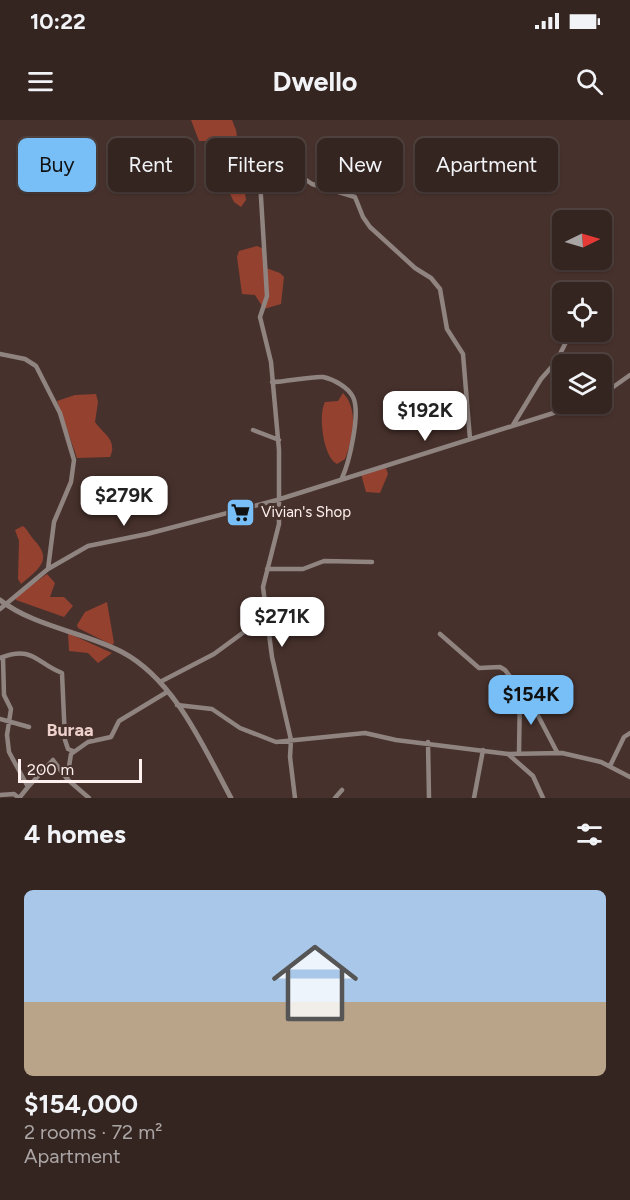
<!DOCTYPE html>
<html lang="en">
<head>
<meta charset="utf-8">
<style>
	:root { --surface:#352521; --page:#3d2d2a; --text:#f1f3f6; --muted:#aaa5a5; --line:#4f423f; --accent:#78bff7 }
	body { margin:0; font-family:Figtree,sans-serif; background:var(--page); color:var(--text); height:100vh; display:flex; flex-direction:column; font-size:22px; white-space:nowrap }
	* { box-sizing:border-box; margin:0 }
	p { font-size:20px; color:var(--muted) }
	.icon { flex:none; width:33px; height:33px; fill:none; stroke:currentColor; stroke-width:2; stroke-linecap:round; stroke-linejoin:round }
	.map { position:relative; height:678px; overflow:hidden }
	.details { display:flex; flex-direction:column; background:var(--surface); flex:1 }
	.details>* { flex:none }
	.guide { position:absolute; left:18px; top:18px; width:594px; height:54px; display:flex; gap:12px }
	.needle { width:39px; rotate:85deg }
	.fabs { position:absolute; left:552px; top:90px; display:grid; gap:12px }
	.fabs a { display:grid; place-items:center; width:60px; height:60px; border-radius:9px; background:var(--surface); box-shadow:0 2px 4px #0004,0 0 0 2px var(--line); font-size:30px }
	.scale { position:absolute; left:18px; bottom:15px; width:124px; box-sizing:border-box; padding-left:6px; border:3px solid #fef1ef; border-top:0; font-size:16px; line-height:21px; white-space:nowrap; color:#fef1ef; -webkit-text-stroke:4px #47312c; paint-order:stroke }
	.price { position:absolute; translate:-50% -51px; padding:0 14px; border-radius:12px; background:#fff; color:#222; font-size:20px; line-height:39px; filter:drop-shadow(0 2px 3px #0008) }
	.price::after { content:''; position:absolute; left:50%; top:36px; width:18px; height:14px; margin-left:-9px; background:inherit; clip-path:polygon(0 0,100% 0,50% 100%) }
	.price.on { background:var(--accent); color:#111 }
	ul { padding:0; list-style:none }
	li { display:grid; align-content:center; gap:12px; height:318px; padding:0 24px }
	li+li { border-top:2px solid var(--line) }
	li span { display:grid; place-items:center; height:186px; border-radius:9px; color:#555 }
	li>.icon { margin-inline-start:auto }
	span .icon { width:108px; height:108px; fill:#fffc; stroke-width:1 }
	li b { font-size:26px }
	h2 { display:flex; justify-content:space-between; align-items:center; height:72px; padding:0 24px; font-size:26px }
	.pill { padding:0 21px; border-radius:9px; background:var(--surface); box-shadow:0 2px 4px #0004,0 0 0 2px var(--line); font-size:21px; line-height:54px }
	.pill.on { background:var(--accent); color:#111 }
	.status { display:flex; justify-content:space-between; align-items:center; height:42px; padding:0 30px; background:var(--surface); direction:ltr }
	.status svg { height:16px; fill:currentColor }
	header { display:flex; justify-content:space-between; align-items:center; height:78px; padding:0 24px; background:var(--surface); font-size:27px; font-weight:700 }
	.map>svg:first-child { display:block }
	.forest { fill:#944130 }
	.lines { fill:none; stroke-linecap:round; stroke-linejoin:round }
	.minor { stroke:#908481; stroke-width:4.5 }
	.tertiary { stroke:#908481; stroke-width:5 }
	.labels { text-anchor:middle; stroke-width:6; stroke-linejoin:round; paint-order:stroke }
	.poi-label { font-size:15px; fill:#fef1ef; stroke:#47312c; text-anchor:start }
	.quarter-label { font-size:18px; font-weight:bold; fill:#edd0c9; stroke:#47312c }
</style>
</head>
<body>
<div class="status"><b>10:22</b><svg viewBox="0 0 49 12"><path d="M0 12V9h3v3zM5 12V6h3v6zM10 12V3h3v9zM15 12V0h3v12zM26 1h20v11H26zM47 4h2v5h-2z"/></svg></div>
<header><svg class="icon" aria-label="menu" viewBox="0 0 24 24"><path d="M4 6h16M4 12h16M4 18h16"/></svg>Dwello<svg class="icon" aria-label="search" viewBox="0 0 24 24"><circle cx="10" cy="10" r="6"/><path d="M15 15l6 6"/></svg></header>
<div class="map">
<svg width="630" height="678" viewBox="0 0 630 678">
	<rect width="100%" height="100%" fill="#47312c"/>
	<path class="forest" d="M 191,0 L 232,0 L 236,10 L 246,80 L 241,87 L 234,82 L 211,34 L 210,21 L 199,21 Z
		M 257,126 L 262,128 L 266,148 L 280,153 L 284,157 L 281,184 L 264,189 L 255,175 L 242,174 L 237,137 L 239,131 Z
		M 343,273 C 359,289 353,319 345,339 L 337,344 C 323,337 318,295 325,282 L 338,281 Z
		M 96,274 L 98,282 L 95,302 C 103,314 118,320 110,337 L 77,338 L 57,281 L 75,275 Z
		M 386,348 L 388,354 L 380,373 L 366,372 L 361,354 Z
		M 23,406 C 28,410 30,416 35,421 C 53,441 38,449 21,464 L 18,459 L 19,421 L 15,410 Z
		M 47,454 L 55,463 L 50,477 L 64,477 L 73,486 L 64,497 L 16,480 L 15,477 Z
		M 107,482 L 114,523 L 112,525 L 78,508 L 77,505 L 85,492 Z
		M 68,513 L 112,533 L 98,543 L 88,533 L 69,531 Z"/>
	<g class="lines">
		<path class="minor" d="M 0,234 L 25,239 L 36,246 L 60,293 L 74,340 L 71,362 L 54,402 L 48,449
			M 272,262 C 285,262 312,256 323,257 C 333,259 348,267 353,277 C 361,293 349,343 342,358
			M 602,275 L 630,255
			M 513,305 L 541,259 L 556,242 L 571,212
			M 253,310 L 279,320
			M 267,449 L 303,449 L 324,441 L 372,442
			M 0,489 L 48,449 L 88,426 L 147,414 L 277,380 L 582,284
			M 269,511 L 307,507 L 315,493
			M 440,514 L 479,548 L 500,547 L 505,550 L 533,586 L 557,632
			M 0,538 C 33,525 36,543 62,553 L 65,620 L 68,629 L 73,631
			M 3,538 L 4,575 L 11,589 L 7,615 L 9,632 L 28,667 L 20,677
			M 160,562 L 214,534 L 267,495
			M 177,585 L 212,589 L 240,608 L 276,622 L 365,613 L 396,620 L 508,634 L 562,633 L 601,642 L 630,657
			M 0,599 L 29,607
			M 428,622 L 429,678
			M 519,633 L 520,570
			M 508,634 L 533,656 L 543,678
			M 610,646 L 624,617 L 630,613
			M 28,667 L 53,640 L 67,659
			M 0,675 L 14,674 L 19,678
			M 89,678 L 67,659 L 71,634 L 88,622 L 111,617 L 119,601 L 167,572
			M 295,678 L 290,637 L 291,620 L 272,537 L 263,467 L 279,404 L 279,330 L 271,242 L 260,197 L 267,176 L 260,61 L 262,35 L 283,36 L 296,53 L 312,64 L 355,77 L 363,97 L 370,107 L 415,148 L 431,158 L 440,169 L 447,209 L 463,234 L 470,319
			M 335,678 L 342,670
			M 474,678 L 483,630"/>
		<path class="tertiary" d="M 0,480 C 35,507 84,512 122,532 C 175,560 204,628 231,678"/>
	</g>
	<defs>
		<symbol id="supermarket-square" viewBox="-11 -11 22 22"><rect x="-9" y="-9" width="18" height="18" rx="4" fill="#78bff7" stroke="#47312c"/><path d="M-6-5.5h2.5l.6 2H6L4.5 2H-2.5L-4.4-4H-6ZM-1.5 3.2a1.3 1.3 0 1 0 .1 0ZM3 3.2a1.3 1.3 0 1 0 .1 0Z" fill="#111"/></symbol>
	</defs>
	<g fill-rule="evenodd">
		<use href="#supermarket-square" x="224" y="376" width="33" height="33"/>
	</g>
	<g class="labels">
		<g class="poi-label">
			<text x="261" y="397">Vivian's Shop</text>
		</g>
		<g class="quarter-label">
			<text x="70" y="616">Buraa</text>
		</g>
	</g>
</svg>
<div class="fabs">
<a><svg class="needle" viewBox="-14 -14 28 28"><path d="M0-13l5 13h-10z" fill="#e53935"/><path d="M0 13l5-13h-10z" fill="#aaa5a5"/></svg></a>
<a><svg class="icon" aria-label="locate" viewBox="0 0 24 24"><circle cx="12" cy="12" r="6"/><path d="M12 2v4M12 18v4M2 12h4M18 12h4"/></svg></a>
<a><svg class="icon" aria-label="layers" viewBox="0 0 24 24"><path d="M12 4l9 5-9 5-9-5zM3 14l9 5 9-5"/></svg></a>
</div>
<div class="scale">200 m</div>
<b class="price" style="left:425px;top:322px">$192K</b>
<b class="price" style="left:124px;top:407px">$279K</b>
<b class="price" style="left:282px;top:528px">$271K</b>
<b class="price on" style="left:531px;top:606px">$154K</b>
<div class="guide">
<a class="pill on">Buy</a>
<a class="pill">Rent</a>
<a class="pill">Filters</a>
<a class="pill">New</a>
<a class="pill">Apartment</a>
</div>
</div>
<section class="details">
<h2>4 homes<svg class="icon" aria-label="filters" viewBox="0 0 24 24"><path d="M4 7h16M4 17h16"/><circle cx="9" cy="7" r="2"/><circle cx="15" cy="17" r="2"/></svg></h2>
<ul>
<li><span style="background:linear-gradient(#a9c7e8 60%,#b9a48a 0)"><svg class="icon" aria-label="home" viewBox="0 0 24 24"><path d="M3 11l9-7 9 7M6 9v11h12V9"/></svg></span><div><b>$154,000</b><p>2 rooms · 72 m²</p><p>Apartment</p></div></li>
</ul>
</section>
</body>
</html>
